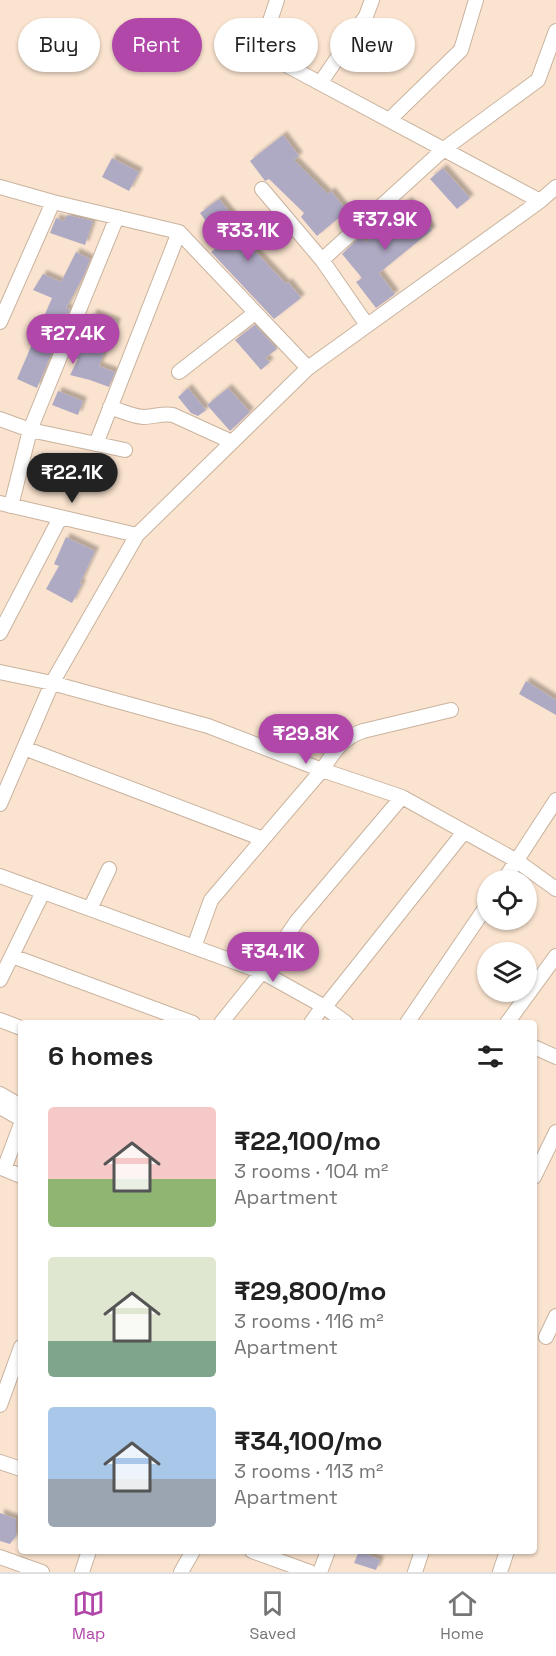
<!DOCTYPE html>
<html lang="en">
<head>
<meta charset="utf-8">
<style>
	:root { --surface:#fff; --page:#f6f6f6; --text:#222; --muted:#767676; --line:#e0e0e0; --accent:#b047a9 }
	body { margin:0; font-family:"Space Grotesk",sans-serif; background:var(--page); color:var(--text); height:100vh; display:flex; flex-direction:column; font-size:22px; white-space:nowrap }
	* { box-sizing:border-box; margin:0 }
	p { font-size:20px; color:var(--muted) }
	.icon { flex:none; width:33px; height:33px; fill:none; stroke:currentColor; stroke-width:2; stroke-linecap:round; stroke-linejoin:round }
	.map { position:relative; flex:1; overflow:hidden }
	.side { position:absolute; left:18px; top:1020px; width:519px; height:534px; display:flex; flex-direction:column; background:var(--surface); border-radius:6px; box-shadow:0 2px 4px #0004 }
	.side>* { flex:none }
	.hud { position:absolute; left:18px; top:18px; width:520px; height:54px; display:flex; gap:12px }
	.buttons { position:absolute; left:477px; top:870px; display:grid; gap:12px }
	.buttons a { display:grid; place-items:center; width:60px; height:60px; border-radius:50%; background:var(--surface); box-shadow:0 2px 4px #0004; font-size:30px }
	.price { position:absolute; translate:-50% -51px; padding:0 14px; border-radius:21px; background:var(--accent); color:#fff; font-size:20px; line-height:39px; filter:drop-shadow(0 2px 3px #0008) }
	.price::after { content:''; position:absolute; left:50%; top:36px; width:18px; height:14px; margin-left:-9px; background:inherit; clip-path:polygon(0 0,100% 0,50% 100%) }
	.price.selected { background:#222; color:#fff }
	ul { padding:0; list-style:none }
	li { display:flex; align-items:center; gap:18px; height:150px; padding:0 30px }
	li span { display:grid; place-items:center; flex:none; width:168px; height:120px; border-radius:6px; color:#555 }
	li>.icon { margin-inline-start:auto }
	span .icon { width:72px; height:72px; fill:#fffc; stroke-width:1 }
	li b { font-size:26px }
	h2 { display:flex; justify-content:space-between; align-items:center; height:72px; padding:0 30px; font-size:26px }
	.tag { padding:0 21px; border-radius:27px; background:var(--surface); box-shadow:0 2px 4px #0004; font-size:21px; line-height:54px }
	.tag.selected { background:var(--accent); color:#fff }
	.menu { display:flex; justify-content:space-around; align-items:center; height:84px; border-top:2px solid var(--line); background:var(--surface); font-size:16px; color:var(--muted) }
	.menu a { display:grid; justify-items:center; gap:3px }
	.menu .selected { color:var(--accent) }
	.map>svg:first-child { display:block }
	.building { fill:#afaac4; filter:url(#shadow) }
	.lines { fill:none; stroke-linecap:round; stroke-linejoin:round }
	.minor-casing { stroke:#c9b39f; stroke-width:16 }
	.minor { stroke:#fff; stroke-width:14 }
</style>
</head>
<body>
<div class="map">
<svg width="556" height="1572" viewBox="0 0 556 1572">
	<defs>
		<filter id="shadow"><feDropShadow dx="4" dy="-4" stdDeviation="1.5" flood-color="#0004"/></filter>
	</defs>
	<rect width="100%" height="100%" fill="#fae3cf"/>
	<path class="building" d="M 283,135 L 299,156 L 294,160 L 328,194 L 331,191 L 347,211 L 317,236 L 301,217 L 304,213 L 269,179 L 265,181 L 250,161 Z
		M 112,158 L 139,172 L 129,191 L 102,177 Z
		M 443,168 L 470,198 L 457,209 L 430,179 Z
		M 219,199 L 257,246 L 253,249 L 286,284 L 288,282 L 301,298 L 274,319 L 211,252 L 222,243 L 200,213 Z
		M 408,201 L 432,230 L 379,273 L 395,294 L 376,308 L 356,282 L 362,278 L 342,254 L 361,236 L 366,242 L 387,225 L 383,221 Z
		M 67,215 L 93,221 L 85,245 L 50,233 L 56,218 L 64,221 Z
		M 76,252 L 90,259 L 84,275 L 66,308 L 70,309 L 37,388 L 17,379 L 52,298 L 33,290 L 43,274 L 61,282 Z
		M 93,313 L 117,322 L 112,337 L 87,327 Z
		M 255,325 L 277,349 L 265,358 L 270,362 L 261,370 L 235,340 Z
		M 81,344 L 104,353 L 99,366 L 115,372 L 109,387 L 90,380 L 70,375 L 78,359 L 75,358 Z
		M 188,388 L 206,410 L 198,416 L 191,413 L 178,397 Z
		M 228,388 L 250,412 L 230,431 L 207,405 Z
		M 58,391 L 83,401 L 78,415 L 52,405 Z
		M 66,537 L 95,551 L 80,583 L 82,584 L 72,603 L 46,589 L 59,566 L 54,564 Z
		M 526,681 L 556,700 L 556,715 L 519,694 Z
		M 0,1513 L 16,1519 L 16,1536 L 10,1544 L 0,1541 Z
		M 359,1551 L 380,1560 L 376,1570 L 354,1563 Z"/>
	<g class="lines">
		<defs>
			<path id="minor" d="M 277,0 L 260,51 L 540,201
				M 321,82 L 366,16 L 372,0
				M 389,120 L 461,50 L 476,0
				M 0,187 L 53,202 L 179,232 L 308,368
				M 262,189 L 322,260
				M 0,322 L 53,202
				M 367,325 L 322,260 L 444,149 L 538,80 L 556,31
				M 179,372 L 255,313
				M 110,407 C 121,411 132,416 143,417 C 153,417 163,413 173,415 L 232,442
				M 0,419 L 30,430 L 125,450
				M 96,444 L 179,232
				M 0,503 L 137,535
				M 11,506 L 30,430 L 117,217
				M 0,633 L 60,518
				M 0,672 L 52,683 L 208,726 L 322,770 L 402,797 L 517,861 L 556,889
				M 24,748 L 263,839
				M 0,804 L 52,683 L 137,535 L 308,368 L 540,201 L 556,187
				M 0,876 L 262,972 L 323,1006 L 346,1023
				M 504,880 L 556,800
				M 90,909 L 109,869
				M 194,947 L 211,900 L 322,770 C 334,752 342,738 363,731 L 451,710
				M 12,956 L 193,1023
				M 0,980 L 43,892
				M 324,1008 L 464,832
				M 0,1020 L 21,1028
				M 221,1023 L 262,972 L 297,921 L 402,797
				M 311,1023 L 323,1006
				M 407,1023 L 488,904
				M 507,1023 L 556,956
				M 534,1047 L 556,1057
				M 0,1094 L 21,1106
				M 0,1107 L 21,1119
				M 21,1124 L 4,1169 L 21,1176
				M 534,1177 L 556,1132
				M 546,1337 L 556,1316
				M 0,1405 L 21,1347
				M 0,1462 L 21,1469
				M 252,1551 L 310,1572
				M 0,1557 L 42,1572
				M 82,1572 L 89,1551
				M 181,1572 L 193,1551
				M 320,1572 L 328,1551
				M 415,1572 L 422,1551
				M 500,1572 L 507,1551"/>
		</defs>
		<use href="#minor" class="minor-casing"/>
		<use href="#minor" class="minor"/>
	</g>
</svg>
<div class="buttons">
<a><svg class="icon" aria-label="locate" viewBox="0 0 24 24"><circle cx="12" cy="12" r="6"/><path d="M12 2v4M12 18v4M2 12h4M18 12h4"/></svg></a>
<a><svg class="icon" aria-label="layers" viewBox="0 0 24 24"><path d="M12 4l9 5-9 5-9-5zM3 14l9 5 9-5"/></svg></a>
</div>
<b class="price" style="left:385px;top:251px">₹37.9K</b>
<b class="price" style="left:248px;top:262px">₹33.1K</b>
<b class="price" style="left:73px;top:365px">₹27.4K</b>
<b class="price selected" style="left:72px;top:504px">₹22.1K</b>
<b class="price" style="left:306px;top:765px">₹29.8K</b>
<b class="price" style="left:273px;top:983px">₹34.1K</b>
<div class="hud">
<a class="tag">Buy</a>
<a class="tag selected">Rent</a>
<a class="tag">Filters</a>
<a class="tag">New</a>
</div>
<section class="side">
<h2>6 homes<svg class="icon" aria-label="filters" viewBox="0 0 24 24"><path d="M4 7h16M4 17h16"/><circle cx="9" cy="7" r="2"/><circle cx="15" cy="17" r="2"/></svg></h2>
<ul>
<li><span style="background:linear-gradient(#f6c9c9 60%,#8fb573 0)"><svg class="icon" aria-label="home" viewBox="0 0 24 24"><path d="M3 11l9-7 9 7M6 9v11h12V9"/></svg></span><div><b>₹22,100/mo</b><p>3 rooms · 104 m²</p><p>Apartment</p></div></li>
<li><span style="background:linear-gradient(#dfe7d0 70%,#7fa58c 0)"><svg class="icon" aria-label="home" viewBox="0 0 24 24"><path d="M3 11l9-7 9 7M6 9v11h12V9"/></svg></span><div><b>₹29,800/mo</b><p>3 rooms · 116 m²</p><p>Apartment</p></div></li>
<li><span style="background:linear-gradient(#a9c7e8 60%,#9aa5b1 0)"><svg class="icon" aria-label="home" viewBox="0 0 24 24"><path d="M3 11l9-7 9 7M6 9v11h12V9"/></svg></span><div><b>₹34,100/mo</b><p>3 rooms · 113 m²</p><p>Apartment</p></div></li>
</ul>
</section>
</div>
<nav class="menu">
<a class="selected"><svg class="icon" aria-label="map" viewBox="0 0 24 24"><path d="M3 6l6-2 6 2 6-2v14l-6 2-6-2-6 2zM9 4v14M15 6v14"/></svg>Map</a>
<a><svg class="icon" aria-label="saved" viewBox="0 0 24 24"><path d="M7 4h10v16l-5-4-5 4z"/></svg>Saved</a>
<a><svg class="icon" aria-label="home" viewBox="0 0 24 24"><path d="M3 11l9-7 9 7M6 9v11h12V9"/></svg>Home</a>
</nav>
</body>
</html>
